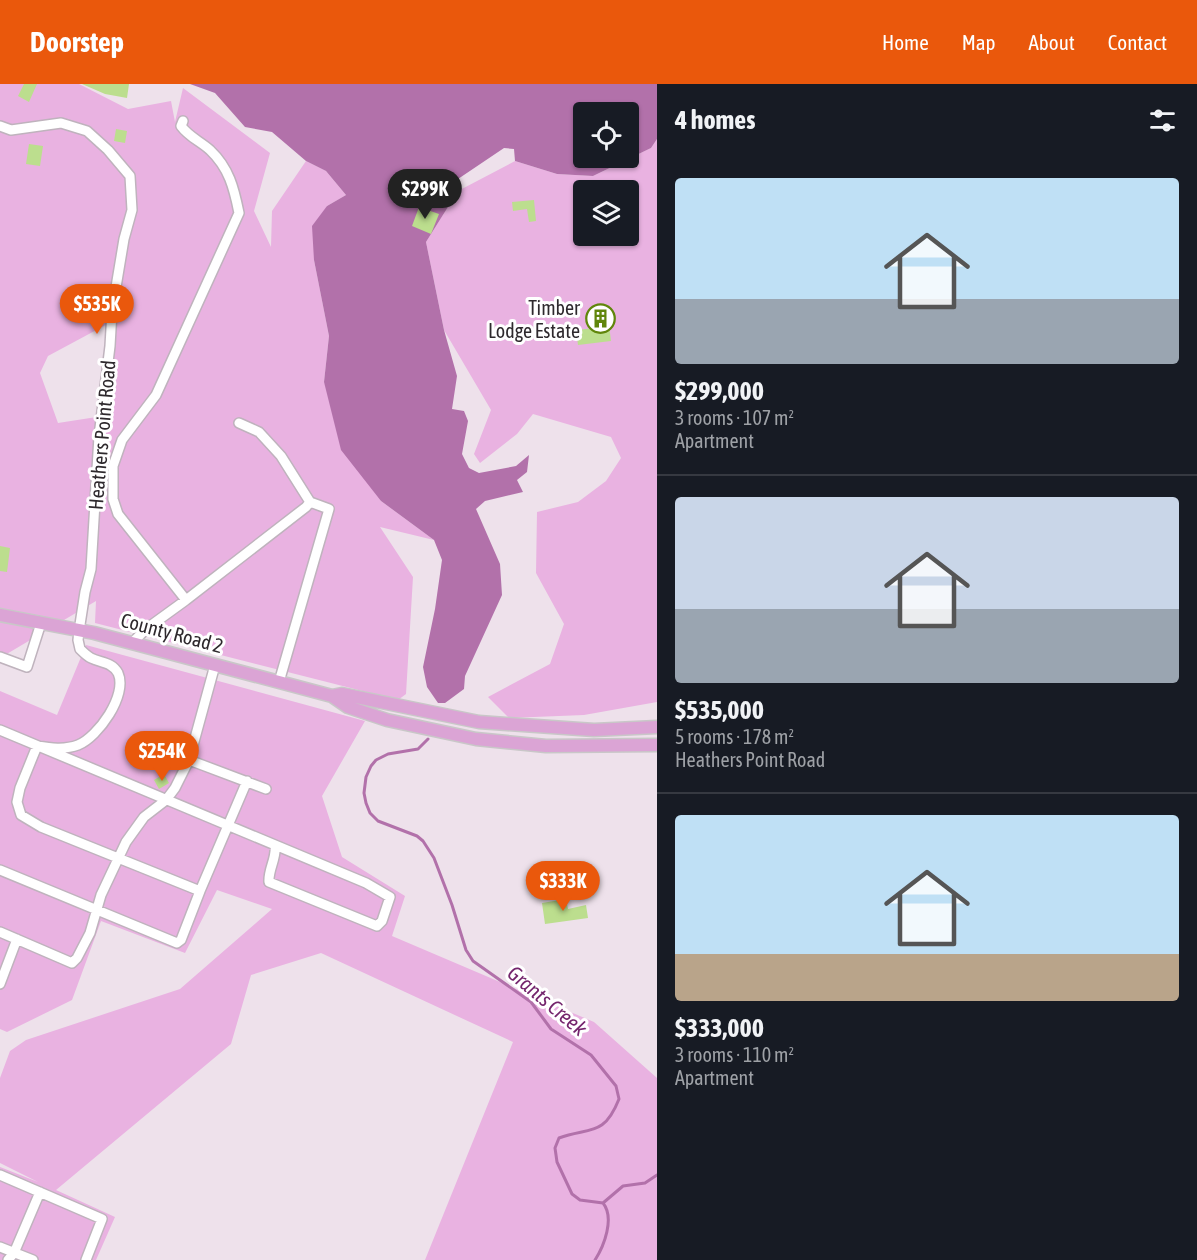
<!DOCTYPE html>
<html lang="en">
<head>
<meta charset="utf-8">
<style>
	:root { --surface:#171b24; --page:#242831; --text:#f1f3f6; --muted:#9ea1a6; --line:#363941; --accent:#ea580c }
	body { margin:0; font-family:"Asap Condensed",sans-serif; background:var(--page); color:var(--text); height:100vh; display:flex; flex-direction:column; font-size:22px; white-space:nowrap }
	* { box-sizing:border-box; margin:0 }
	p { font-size:20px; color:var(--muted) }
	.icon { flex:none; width:33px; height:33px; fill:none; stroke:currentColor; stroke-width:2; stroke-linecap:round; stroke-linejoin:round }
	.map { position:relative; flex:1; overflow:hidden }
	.side { display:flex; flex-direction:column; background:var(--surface); width:540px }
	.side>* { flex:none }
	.fabs { position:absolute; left:573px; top:18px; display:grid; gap:12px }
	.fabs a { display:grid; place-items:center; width:66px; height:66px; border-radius:6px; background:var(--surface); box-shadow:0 2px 4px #0004; font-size:30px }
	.price { position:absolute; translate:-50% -51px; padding:0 14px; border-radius:21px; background:var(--accent); color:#fff; font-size:20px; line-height:39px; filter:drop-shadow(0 2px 3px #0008) }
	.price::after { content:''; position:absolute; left:50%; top:36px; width:18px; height:14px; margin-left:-9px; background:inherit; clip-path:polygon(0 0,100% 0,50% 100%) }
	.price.current { background:#222; color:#fff }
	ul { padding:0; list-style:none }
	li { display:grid; align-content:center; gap:12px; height:318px; padding:0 18px }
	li+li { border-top:2px solid var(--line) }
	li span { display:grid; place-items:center; height:186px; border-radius:6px; color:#555 }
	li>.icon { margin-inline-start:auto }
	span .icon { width:108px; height:108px; fill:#fffc; stroke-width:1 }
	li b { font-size:26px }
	h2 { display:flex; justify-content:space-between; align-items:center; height:72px; padding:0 18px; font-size:26px }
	header { display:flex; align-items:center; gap:36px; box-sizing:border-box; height:84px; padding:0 30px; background:var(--accent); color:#fff }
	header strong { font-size:28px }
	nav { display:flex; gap:33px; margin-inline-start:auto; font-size:21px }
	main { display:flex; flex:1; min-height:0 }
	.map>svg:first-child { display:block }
	.green { fill:#e9b2e1; fill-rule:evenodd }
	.water { fill:#b271aa; fill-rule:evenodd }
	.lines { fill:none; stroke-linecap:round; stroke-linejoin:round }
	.stream { stroke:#b271aa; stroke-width:3 }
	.building { fill:#bcde8e }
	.minor-casing { stroke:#bfb3bd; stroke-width:12 }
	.major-casing { stroke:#c9c7c8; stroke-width:15 }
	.minor { stroke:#fff; stroke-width:9 }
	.major { stroke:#dba4d5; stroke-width:12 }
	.labels { text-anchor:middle; stroke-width:6; stroke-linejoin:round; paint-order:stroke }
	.poi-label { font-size:20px; fill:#2e292d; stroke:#fff; text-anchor:end }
	.street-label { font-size:20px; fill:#2e292d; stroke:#fff }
	.water-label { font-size:21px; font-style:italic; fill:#74256d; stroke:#fff }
</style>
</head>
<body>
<header>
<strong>Doorstep</strong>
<nav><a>Home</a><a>Map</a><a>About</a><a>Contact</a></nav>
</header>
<main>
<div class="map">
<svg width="657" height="1176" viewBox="0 0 657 1176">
	<rect width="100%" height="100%" fill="#eee1eb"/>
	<path class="green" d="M 0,0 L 79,0 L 128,25 L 171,17 L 175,38 L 183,4 L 270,69 L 254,127 L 271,163 L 272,127 L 306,77 L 326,87 L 346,111 L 327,122 L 314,176 L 329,252 L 324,298 L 381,417 L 434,456 L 380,443 L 413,493 L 406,610 L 398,616 L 95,539 L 96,517 L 0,574 ZM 115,236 L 109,333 L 103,332 L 58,339 L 40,289 L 48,272 Z
		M 657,55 L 657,618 L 584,631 L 509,634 L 488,613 L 550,580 L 564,540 L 536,489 L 537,428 L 578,418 L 606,397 L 621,374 L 611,353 L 533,330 L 517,350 L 480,379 L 474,370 L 491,326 L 444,246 L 426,158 L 458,107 L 515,77 L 557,90 L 593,92 L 651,64 ZM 584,106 L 628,106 L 628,152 L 584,152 Z
		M 86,561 L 365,637 L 322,712 L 342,773 L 405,812 L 392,852 L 594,938 L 657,994 L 657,1176 L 425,1176 L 513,958 L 321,869 L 251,891 L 231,960 L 56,1106 L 115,1133 L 96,1176 L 0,1176 L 0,1083 L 38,1098 L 0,1079 L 0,994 L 10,967 L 26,956 L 180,905 L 272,825 L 217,806 L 185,869 L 101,837 L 72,916 L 7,948 L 0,945 L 0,607 L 57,631 Z"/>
	<path class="water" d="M 190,0 L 657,0 L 657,55 L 651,64 L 593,92 L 557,90 L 515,77 L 514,65 L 504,64 L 458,95 L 458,107 L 426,158 L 444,246 L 457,292 L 452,325 L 464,327 L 468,337 L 462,370 L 469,384 L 479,389 L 516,382 L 529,371 L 527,388 L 517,396 L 523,408 L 485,417 L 476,425 L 500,480 L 502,511 L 465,592 L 464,605 L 445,619 L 438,619 L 427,603 L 423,583 L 435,525 L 442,476 L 434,456 L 381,417 L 341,366 L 324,298 L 329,252 L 314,176 L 312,142 L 327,122 L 346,111 L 326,87 L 306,77 L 272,48 L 245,43 L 215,9 ZM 584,28 L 628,28 L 628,74 L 584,74 Z"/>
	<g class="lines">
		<path class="stream" d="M 428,655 L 418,665 L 388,670 L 376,676 L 371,682 L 366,693 L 364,709 L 366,719 L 370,729 L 378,737 L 417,752 L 423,757 L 434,774 L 452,821 L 466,866 L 473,877 L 531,918 L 551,945 L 591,971 L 616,1002 L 619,1015 C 604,1053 590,1043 559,1054 L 555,1064 L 557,1078 L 572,1110 L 580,1116 L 603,1119
			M 603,1119 L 623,1102 L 645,1099 L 657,1091
			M 595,1176 C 604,1162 615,1134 603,1119"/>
	</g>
	<path class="building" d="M 24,0 L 37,0 L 29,18 L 18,12 Z
		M 82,0 L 129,0 L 127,14 L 105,10 Z
		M 116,45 L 127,47 L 125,59 L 114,57 Z
		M 29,60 L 43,62 L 40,82 L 26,80 Z
		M 534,116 L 536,137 L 529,138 L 527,125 L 513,127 L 512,118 Z
		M 419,123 L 439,130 L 431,150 L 412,142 Z
		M 607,224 L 611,257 L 578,261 L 576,246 L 595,244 L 593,225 Z
		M 0,462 L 10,464 L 7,488 L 0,487 Z
		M 164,690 L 169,699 L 159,705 L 154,696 Z
		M 566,815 L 568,825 L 586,821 L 588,834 L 545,840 L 542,819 Z"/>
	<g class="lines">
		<defs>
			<path id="minor" d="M 183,37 L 181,42 C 189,53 200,57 210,66 C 229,84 234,104 239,129 L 156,311 L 122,356 L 113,382 L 113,415 L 118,430 L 186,516
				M 0,42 L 11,46 L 61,39 L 87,47 L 108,66 L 130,92 L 132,126 L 124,155 L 112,227 L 110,262 L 99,352 L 91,485 L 85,508 L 79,547 L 78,556 L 80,565 C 83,568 87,572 91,574 C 101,579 112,578 118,589 C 128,611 98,653 78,661 C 65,666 50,664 37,662 L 20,704 L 17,718 L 21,731 L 41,743 L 200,807
				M 239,339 L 259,348 L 281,372 L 310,418 L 329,425 L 279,598
				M 132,559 L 146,545 L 186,516 L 306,423 L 310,418
				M 0,573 L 27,583 L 41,539
				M 0,646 L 366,799 L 390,813 L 382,837 L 377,842 L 269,798 C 268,785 277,774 275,761
				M 189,676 L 266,705
				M 0,786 L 177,859 L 181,856 L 200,807 L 247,697
				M 0,848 L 72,879 L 77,874 L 90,849 L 101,811 L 126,758 L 144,733 L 166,716 L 175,704 L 189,676 L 215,581
				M 0,900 L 17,855
				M 0,1091 L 102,1135 L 86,1176
				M 0,1163 L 33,1176
				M 8,1176 L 14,1169 L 40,1108"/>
			<path id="major" d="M 0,531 L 94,549 L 332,612 L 348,623 L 387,636 L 476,655 L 546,662 L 657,661
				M 332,612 L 342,610 L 479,638 L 594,646 L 657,643"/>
		</defs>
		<use href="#minor" class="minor-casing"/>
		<use href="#major" class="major-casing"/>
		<use href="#minor" class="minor"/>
		<use href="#major" class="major"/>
	</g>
	<defs>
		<symbol id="building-ring" viewBox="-11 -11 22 22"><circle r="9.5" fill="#fff" stroke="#60860b" stroke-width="1.5"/><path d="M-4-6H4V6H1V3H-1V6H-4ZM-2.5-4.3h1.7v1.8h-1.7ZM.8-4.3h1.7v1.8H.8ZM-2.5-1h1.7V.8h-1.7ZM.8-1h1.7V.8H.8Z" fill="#60860b"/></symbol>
	</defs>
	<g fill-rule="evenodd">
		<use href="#building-ring" x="584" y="218" width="33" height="33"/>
	</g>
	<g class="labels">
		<g class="poi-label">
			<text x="580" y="231">Timber<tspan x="580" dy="23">Lodge Estate</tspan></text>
		</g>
		<g class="street-label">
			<text transform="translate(102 351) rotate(-85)" y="7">Heathers Point Road</text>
			<text transform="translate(172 549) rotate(15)" y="7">County Road 2</text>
		</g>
		<g class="water-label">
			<text transform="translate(547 917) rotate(40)" y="7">Grants Creek</text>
		</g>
	</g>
</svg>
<div class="fabs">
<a><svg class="icon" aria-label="locate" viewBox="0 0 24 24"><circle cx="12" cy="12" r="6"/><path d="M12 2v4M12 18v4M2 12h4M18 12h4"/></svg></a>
<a><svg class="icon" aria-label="layers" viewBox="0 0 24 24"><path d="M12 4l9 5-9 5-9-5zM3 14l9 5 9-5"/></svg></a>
</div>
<b class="price current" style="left:425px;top:136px">$299K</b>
<b class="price" style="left:97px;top:251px">$535K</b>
<b class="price" style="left:162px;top:698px">$254K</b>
<b class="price" style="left:563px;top:828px">$333K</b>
</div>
<section class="side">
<h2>4 homes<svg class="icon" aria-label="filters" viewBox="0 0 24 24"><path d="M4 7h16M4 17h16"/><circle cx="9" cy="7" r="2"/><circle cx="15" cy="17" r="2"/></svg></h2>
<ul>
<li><span style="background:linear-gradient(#bfe0f5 65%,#9aa5b1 0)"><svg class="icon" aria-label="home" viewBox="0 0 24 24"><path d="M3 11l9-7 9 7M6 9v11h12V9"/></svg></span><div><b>$299,000</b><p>3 rooms · 107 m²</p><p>Apartment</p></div></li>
<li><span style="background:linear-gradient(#c9d6e8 60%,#9aa5b1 0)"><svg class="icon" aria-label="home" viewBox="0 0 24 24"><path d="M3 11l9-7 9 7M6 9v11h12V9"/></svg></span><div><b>$535,000</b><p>5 rooms · 178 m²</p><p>Heathers Point Road</p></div></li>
<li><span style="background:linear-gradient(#bfe0f5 75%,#b9a48a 0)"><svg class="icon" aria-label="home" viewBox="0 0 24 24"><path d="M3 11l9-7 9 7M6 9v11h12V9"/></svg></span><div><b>$333,000</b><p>3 rooms · 110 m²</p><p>Apartment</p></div></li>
</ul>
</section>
</main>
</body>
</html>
